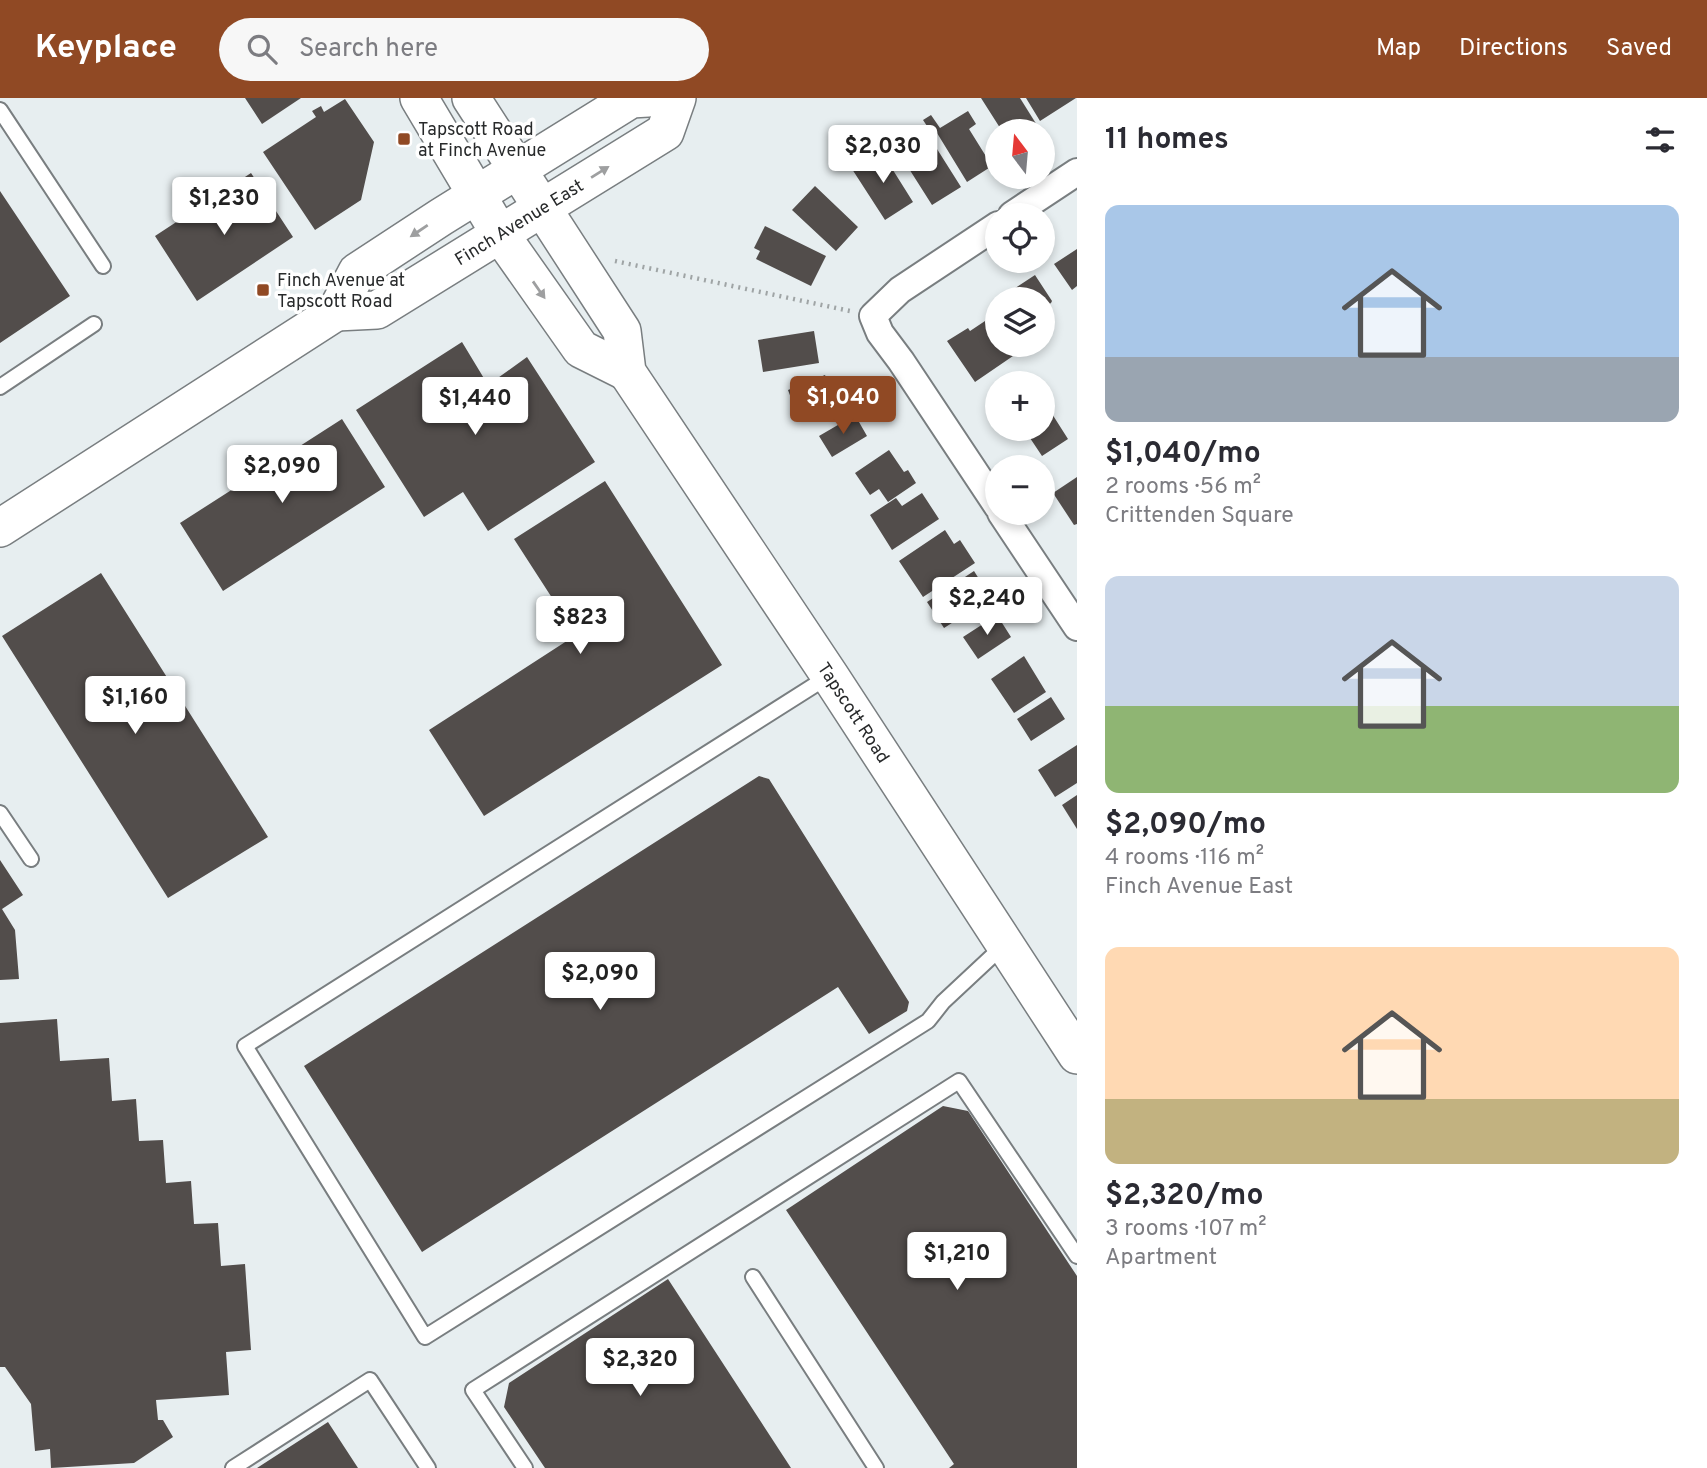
<!DOCTYPE html>
<html lang="en">
<head>
<meta charset="utf-8">
<style>
	:root { --surface:#fff; --page:#f7f7f7; --text:#2b2b33; --muted:#7c7c81; --accent:#904924 }
	body { margin:0; font-family:Overpass,sans-serif; background:var(--page); color:var(--text); height:100vh; display:flex; flex-direction:column; font-size:26px; white-space:nowrap }
	* { box-sizing:border-box; margin:0 }
	p { font-size:23px; color:var(--muted) }
	.icon { flex:none; width:38px; height:38px; fill:none; stroke:currentColor; stroke-width:2; stroke-linecap:round; stroke-linejoin:round }
	.map { position:relative; flex:1; overflow:hidden }
	.drawer { display:flex; flex-direction:column; background:var(--surface); width:630px }
	.drawer>* { flex:none }
	.needle { width:46px; rotate:344deg }
	.controls { position:absolute; left:985px; top:21px; display:grid; gap:14px }
	.controls a { display:grid; place-items:center; width:70px; height:70px; border-radius:50%; background:var(--surface); box-shadow:0 4px 10px #0003; font-size:35px }
	.price { position:absolute; translate:-50% -60px; padding:0 16px; border-radius:7px; background:#fff; color:#222; font-size:23px; line-height:46px; filter:drop-shadow(0 2px 4px #0008) }
	.price::after { content:''; position:absolute; left:50%; top:42px; width:21px; height:16px; margin-left:-10px; background:inherit; clip-path:polygon(0 0,100% 0,50% 100%) }
	.price.current { background:var(--accent); color:#fff }
	ul { padding:0; list-style:none }
	li { display:grid; align-content:center; gap:14px; height:371px; padding:0 28px }
	li span { display:grid; place-items:center; height:217px; border-radius:14px; color:#555 }
	li>.icon { margin-inline-start:auto }
	span .icon { width:126px; height:126px; fill:#fffc; stroke-width:1 }
	li b { font-size:30px }
	h2 { display:flex; justify-content:space-between; align-items:center; height:84px; padding:0 28px; font-size:30px }
	header { display:flex; align-items:center; gap:42px; box-sizing:border-box; height:98px; padding:0 35px; background:var(--accent); color:#fff }
	header strong { font-size:33px }
	nav { display:flex; gap:38px; margin-inline-start:auto; font-size:24px }
	.search { width:490px; height:63px; background:var(--page); display:flex; align-items:center; gap:18px; box-sizing:border-box; padding:0 24px; border-radius:38px; color:var(--muted); font-size:26px }
	main { display:flex; flex:1; min-height:0 }
	.map>svg:first-child { display:block }
	.building { fill:#524d4b }
	.lines { fill:none; stroke-linecap:round; stroke-linejoin:round }
	.lane-casing { stroke:#797e80; stroke-width:18 }
	.street-casing { stroke:#797e80; stroke-width:30 }
	.secondary-casing { stroke:#797e80; stroke-width:40 }
	.path { stroke:#9fa4a5; stroke-width:4.5; stroke-dasharray:2 5; stroke-linecap:butt }
	.lane { stroke:#fff; stroke-width:14 }
	.street { stroke:#fff; stroke-width:26 }
	.secondary { stroke:#fff; stroke-width:37 }
	.oneway { fill:#9e9fa0 }
	.poi-dot { fill:#904924; stroke:#fff; stroke-width:2.5 }
	.labels { text-anchor:middle; stroke-width:7; stroke-linejoin:round; paint-order:stroke }
	.poi-label { font-size:18px; fill:#282a2b; stroke:#fff; text-anchor:start }
	.street-label { font-size:18px; fill:#282a2b; stroke:#fff }
</style>
</head>
<body>
<header>
<strong>Keyplace</strong>
<div class="search"><svg class="icon" aria-label="search" viewBox="0 0 24 24"><circle cx="10" cy="10" r="6"/><path d="M15 15l6 6"/></svg>Search here</div>
<nav><a>Map</a><a>Directions</a><a>Saved</a></nav>
</header>
<main>
<div class="map">
<svg width="1077" height="1370" viewBox="0 0 1077 1370">
	<rect width="100%" height="100%" fill="#e7eef0"/>
	<path class="building" d="M 245,0 L 301,0 L 262,26 Z
		M 981,0 L 1020,0 L 1040,32 L 1002,33 Z
		M 1026,0 L 1076,0 L 1040,23 Z
		M 345,1 L 374,44 L 361,102 L 315,132 L 263,54 L 316,19 L 312,13 L 321,8 L 324,14 Z
		M 968,13 L 976,26 L 969,31 L 992,68 L 967,84 L 937,35 L 933,37 L 923,22 L 931,17 L 940,30 Z
		M 925,32 L 961,89 L 932,107 L 899,55 L 906,50 L 903,45 Z
		M 881,53 L 913,104 L 885,122 L 852,71 Z
		M 251,75 L 293,139 L 197,203 L 155,138 Z
		M 815,88 L 858,129 L 836,153 L 792,112 Z
		M 0,93 L 70,198 L 0,245 Z
		M 765,128 L 826,158 L 811,188 L 756,161 L 760,153 L 754,150 Z
		M 1077,151 L 1077,188 L 1072,192 L 1054,166 Z
		M 1035,177 L 1052,203 L 1051,205 L 1043,210 L 1043,201 L 1005,201 L 1003,198 Z
		M 988,221 L 996,232 L 998,231 L 998,247 L 1014,247 L 1016,249 L 1010,253 L 1013,258 L 975,284 L 947,243 L 968,230 L 970,233 Z
		M 814,233 L 819,265 L 763,274 L 758,242 Z
		M 462,244 L 488,287 L 527,259 L 595,364 L 488,433 L 463,394 L 424,419 L 356,312 Z
		M 825,277 L 835,301 L 797,316 L 788,292 Z
		M 1047,308 L 1068,341 L 1042,358 L 1024,331 L 1043,331 L 1043,311 Z
		M 855,317 L 867,338 L 832,359 L 819,338 Z
		M 342,321 L 385,389 L 223,493 L 180,425 Z
		M 889,352 L 904,374 L 908,372 L 916,385 L 888,404 L 879,391 L 870,397 L 855,375 Z
		M 1077,379 L 1077,426 L 1074,427 L 1053,395 Z
		M 605,383 L 722,567 L 484,718 L 429,632 L 576,537 L 514,441 Z
		M 922,395 L 939,421 L 892,452 L 870,417 L 896,400 L 902,408 Z
		M 945,432 L 954,446 L 960,442 L 975,465 L 923,499 L 899,463 Z
		M 974,473 L 991,500 L 944,530 L 927,504 Z
		M 101,475 L 268,739 L 168,800 L 2,538 Z
		M 997,517 L 1011,539 L 978,561 L 963,539 Z
		M 1024,558 L 1046,594 L 1014,615 L 991,581 Z
		M 1051,599 L 1065,621 L 1031,643 L 1017,621 Z
		M 1077,647 L 1077,685 L 1055,699 L 1038,672 Z
		M 759,678 L 769,681 L 909,904 L 907,913 L 869,936 L 838,889 L 422,1154 L 304,968 Z
		M 1077,697 L 1077,731 L 1062,707 Z
		M 0,762 L 23,797 L 2,811 L 15,832 L 19,881 L 0,882 Z
		M 57,921 L 60,963 L 109,960 L 112,1003 L 136,1001 L 139,1043 L 163,1042 L 166,1085 L 191,1083 L 194,1126 L 218,1125 L 221,1168 L 245,1166 L 251,1252 L 226,1254 L 229,1297 L 156,1302 L 158,1322 L 163,1322 L 173,1339 L 134,1365 L 51,1370 L 50,1351 L 35,1353 L 31,1306 L 5,1269 L 0,1269 L 0,925 Z
		M 943,1008 L 968,1013 L 1077,1178 L 1077,1370 L 949,1370 L 954,1366 L 786,1112 Z
		M 668,1181 L 791,1370 L 545,1370 L 504,1309 L 509,1285 Z
		M 328,1324 L 358,1370 L 257,1370 Z"/>
	<g class="lines">
		<defs>
			<path id="lane" d="M 0,12 L 103,168
				M 0,289 L 94,226
				M 829,578 L 245,948 L 425,1239 L 928,923 L 943,904 L 1003,848
				M 0,715 L 31,761
				M 753,1179 L 876,1370
				M 233,1370 L 370,1282 L 428,1370
				M 525,1370 L 473,1292 L 959,983 L 1077,1158"/>
			<path id="street" d="M 1012,117 L 1077,74
				M 998,127 L 900,192 L 873,218 L 880,235 L 901,263 L 998,409
				M 1001,415 L 1077,529"/>
			<g id="secondary">
				<path d="M 419,0 L 500,136 L 581,251 L 627,274"/>
				<path id="s1" d="M 471,0 L 622,233 L 627,274 L 830,578 L 1077,957"/>
				<path id="s2" d="M 336,214 L 377,212 L 665,34 L 677,0"/>
				<path d="M 0,430 L 336,214 L 357,174 L 441,119 L 631,1 L 648,0"/>
			</g>
		</defs>
		<use href="#lane" class="lane-casing"/>
		<use href="#street" class="street-casing"/>
		<use href="#secondary" class="secondary-casing"/>
		<path class="path" d="M 615,163 L 850,213"/>
		<use href="#lane" class="lane"/>
		<use href="#street" class="street"/>
		<use href="#secondary" class="secondary"/>
	</g>
	<defs><path id="oneway-solid" d="M-6-.8H1V-3.2L6.5 0L1 3.2V.8H-6Z" transform="scale(1.75)"/></defs>
	<g class="oneway">
		<use href="#oneway-solid" transform="translate(600 74) rotate(-32)"/>
		<use href="#oneway-solid" transform="translate(419 133) rotate(146)"/>
		<use href="#oneway-solid" transform="translate(539 192) rotate(55)"/>
	</g>
	<g class="poi-dot">
		<rect x="397" y="34" width="14" height="14" rx="3.5"/>
		<rect x="256" y="185" width="14" height="14" rx="3.5"/>
	</g>
	<g class="labels">
		<g class="poi-label">
			<text x="418" y="37">Tapscott Road<tspan x="418" dy="21">at Finch Avenue</tspan></text>
			<text x="277" y="188">Finch Avenue at<tspan x="277" dy="21">Tapscott Road</tspan></text>
		</g>
		<g class="street-label">
			<text dy="6" stroke="none"><textPath href="#s2" startOffset="208">Finch Avenue East</textPath></text>
			<text dy="6" stroke="none"><textPath href="#s1" startOffset="728">Tapscott Road</textPath></text>
		</g>
	</g>
</svg>
<div class="controls">
<a><svg class="needle" viewBox="-14 -14 28 28"><path d="M0-13l5 13h-10z" fill="#e53935"/><path d="M0 13l5-13h-10z" fill="#7c7c81"/></svg></a>
<a><svg class="icon" aria-label="locate" viewBox="0 0 24 24"><circle cx="12" cy="12" r="6"/><path d="M12 2v4M12 18v4M2 12h4M18 12h4"/></svg></a>
<a><svg class="icon" aria-label="layers" viewBox="0 0 24 24"><path d="M12 4l9 5-9 5-9-5zM3 14l9 5 9-5"/></svg></a>
<a>+</a>
<a>−</a>
</div>
<b class="price" style="left:883px;top:87px">$2,030</b>
<b class="price" style="left:224px;top:139px">$1,230</b>
<b class="price current" style="left:843px;top:338px">$1,040</b>
<b class="price" style="left:475px;top:339px">$1,440</b>
<b class="price" style="left:282px;top:407px">$2,090</b>
<b class="price" style="left:987px;top:539px">$2,240</b>
<b class="price" style="left:580px;top:558px">$823</b>
<b class="price" style="left:135px;top:638px">$1,160</b>
<b class="price" style="left:600px;top:914px">$2,090</b>
<b class="price" style="left:957px;top:1194px">$1,210</b>
<b class="price" style="left:640px;top:1300px">$2,320</b>
</div>
<section class="drawer">
<h2>11 homes<svg class="icon" aria-label="filters" viewBox="0 0 24 24"><path d="M4 7h16M4 17h16"/><circle cx="9" cy="7" r="2"/><circle cx="15" cy="17" r="2"/></svg></h2>
<ul>
<li><span style="background:linear-gradient(#a9c7e8 70%,#9aa5b1 0)"><svg class="icon" aria-label="home" viewBox="0 0 24 24"><path d="M3 11l9-7 9 7M6 9v11h12V9"/></svg></span><div><b>$1,040/mo</b><p>2 rooms · 56 m²</p><p>Crittenden Square</p></div></li>
<li><span style="background:linear-gradient(#c9d6e8 60%,#8fb573 0)"><svg class="icon" aria-label="home" viewBox="0 0 24 24"><path d="M3 11l9-7 9 7M6 9v11h12V9"/></svg></span><div><b>$2,090/mo</b><p>4 rooms · 116 m²</p><p>Finch Avenue East</p></div></li>
<li><span style="background:linear-gradient(#ffd9b3 70%,#c2b280 0)"><svg class="icon" aria-label="home" viewBox="0 0 24 24"><path d="M3 11l9-7 9 7M6 9v11h12V9"/></svg></span><div><b>$2,320/mo</b><p>3 rooms · 107 m²</p><p>Apartment</p></div></li>
</ul>
</section>
</main>
</body>
</html>
